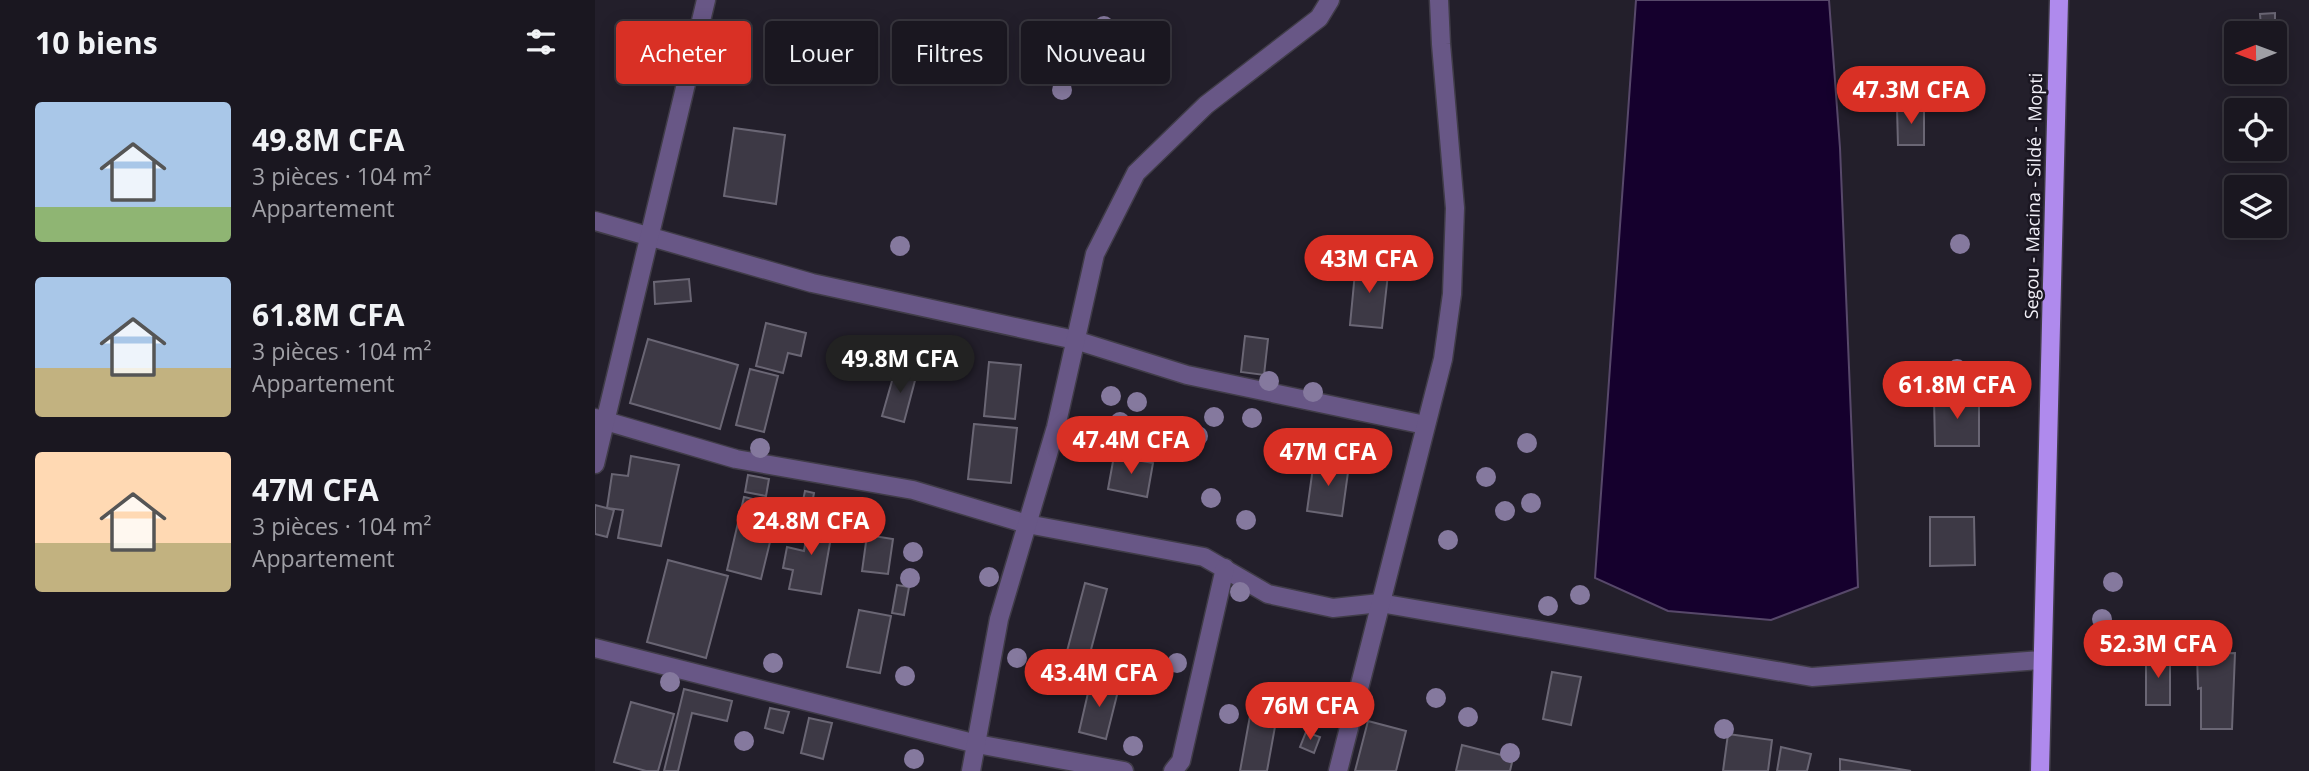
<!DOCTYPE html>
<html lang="fr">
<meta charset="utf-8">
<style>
:root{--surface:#1a1720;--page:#232029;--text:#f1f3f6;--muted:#9f9fa5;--line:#38363e;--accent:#d93025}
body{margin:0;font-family:"Open Sans",sans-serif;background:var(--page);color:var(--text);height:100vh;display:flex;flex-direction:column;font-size:26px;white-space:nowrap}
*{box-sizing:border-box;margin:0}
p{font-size:23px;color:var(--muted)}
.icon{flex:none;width:38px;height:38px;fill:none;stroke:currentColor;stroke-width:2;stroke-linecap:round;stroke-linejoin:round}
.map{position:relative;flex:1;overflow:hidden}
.sheet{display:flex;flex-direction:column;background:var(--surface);width:595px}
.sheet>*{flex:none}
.hud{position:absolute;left:21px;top:21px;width:665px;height:63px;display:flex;gap:14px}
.needle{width:46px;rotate:269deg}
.fabs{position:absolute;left:1629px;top:21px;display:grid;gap:14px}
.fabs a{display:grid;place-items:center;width:63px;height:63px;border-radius:7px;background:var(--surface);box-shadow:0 4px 18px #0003,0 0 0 2px var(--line);font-size:35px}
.price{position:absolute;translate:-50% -60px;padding:0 16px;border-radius:24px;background:var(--accent);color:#fff;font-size:23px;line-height:46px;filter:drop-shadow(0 2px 4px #0008)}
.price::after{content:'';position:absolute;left:50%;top:42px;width:21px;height:16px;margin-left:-10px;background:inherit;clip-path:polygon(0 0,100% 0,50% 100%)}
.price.selected{background:#222;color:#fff}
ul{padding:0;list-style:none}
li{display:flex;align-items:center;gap:21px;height:175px;padding:0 35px}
li span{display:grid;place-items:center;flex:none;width:196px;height:140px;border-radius:7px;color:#555}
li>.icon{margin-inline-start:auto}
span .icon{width:84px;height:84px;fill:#fffc;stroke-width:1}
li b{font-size:30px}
h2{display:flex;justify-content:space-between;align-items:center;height:84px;padding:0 35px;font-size:30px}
.tag{padding:0 24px;border-radius:7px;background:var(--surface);box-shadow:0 4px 18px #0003,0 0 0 2px var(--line);font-size:24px;line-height:63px}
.tag.selected{background:var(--accent);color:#fff}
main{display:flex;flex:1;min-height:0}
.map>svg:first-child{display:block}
</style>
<main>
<section class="sheet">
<h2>10 biens<svg class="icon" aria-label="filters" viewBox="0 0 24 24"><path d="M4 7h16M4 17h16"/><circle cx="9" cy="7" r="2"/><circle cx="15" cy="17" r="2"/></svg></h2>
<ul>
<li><span style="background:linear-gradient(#a9c7e8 75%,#8fb573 0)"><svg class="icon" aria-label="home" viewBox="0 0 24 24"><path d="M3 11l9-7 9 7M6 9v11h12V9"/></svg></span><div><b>49.8M CFA</b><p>3 pièces · 104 m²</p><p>Appartement</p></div></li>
<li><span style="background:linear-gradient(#a9c7e8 65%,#c2b280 0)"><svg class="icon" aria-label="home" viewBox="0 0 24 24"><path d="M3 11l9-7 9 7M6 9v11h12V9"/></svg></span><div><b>61.8M CFA</b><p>3 pièces · 104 m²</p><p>Appartement</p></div></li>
<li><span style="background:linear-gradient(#ffd9b3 65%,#c2b280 0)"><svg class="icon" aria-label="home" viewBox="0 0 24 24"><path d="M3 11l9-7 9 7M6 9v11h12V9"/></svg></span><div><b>47M CFA</b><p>3 pièces · 104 m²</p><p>Appartement</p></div></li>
</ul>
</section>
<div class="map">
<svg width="1714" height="771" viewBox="0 0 1714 771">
<rect width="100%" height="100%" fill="#231f2b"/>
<!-- water -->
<path fill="#15002d" stroke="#57486a" stroke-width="2" d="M1041,0H1234L1245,148L1263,587L1176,620L1073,611L1000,578Z"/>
<!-- building -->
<g fill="#3d3945" stroke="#6a6674" stroke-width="2">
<path d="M1680,13V25L1666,26L1665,14Z"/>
<path d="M1329,107V145H1303L1302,108Z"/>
<path d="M139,128L190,135L181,204L129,196Z"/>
<path d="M761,262L794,265L787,328L755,325Z"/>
<path d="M94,279L96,301L60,304L59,282Z"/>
<path d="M171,323L211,333L206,356L193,353L188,373L161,366Z"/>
<path d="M650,336L673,339L669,375L646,372Z"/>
<path d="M53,339L143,365L125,429L35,403Z"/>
<path d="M394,362L426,365L420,419L389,416Z"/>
<path d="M301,367L322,373L309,422L287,416Z"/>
<path d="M155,369L183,376L169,432L141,425Z"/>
<path d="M1339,397H1384V446H1340Z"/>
<path d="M379,424L422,428L416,483L373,479Z"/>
<path d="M36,456L84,465L66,546L23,538L28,510L12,508L17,474L33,476Z"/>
<path d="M519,456L558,463L552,497L513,489Z"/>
<path d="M719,460L754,465L747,516L712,511Z"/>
<path d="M153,475L174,479L171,496L150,492Z"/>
<path d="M210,491L219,493L215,515L206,510Z"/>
<path d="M149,497L184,505L166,579L132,570Z"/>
<path d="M0,505L19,510L12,537L0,534Z"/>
<path d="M215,515L239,520L226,594L194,589L198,570L188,568L192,547L209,551Z"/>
<path d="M1335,517H1379L1380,565L1335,566Z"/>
<path d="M272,535L298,539L293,574L267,571Z"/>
<path d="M73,560L133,576L111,658L52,642Z"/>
<path d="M490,583L512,589L493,661L471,655Z"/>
<path d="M302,585L314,587L309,615L297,613Z"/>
<path d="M264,610L296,616L285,673L252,667Z"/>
<path d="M1640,653L1637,729H1606V688L1603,689L1602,654Z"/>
<rect x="1551" y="656" width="24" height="49"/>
<path d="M957,672L986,677L976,725L948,719Z"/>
<path d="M496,680L524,687L511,739L484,732Z"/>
<path d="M89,689L137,701L132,721L97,713L83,771H69Z"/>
<path d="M36,702L79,714L63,771H51L19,762Z"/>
<path d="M175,708L194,712L188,733L170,728Z"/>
<path d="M655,716L681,721L672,771H645Z"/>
<path d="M214,718L237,723L228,759L206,753Z"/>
<path d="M773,721L811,731L801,771H760Z"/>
<path d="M711,732L725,737L719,753L705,747Z"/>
<path d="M1133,734L1177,740L1173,771H1128Z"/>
<path d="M867,745L918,758L915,771H861Z"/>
<path d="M1186,747L1216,754L1212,771H1182Z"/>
<path d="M1245,759L1316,771H1245Z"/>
</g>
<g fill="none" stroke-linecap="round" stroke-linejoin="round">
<defs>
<g id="minor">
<path d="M0,221L217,283L480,340L592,375L830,425"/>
<path d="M0,418L141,459L318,490L432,524L609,557L673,594L738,608L785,603L1217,677L1446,660"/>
<path d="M0,464L111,0"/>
<path d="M0,648L382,744L529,771"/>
<path d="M376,771L404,619L461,427L500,254L541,173L611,105L724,18L735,0"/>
<path d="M578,771L586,761L630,568"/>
<path d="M743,771L848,359L857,294L860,208L846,44L844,0"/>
</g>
<path id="primary" d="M1445,771L1464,0"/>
</defs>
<!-- minor casing -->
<use href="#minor" stroke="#403c48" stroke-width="21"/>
<!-- primary casing -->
<use href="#primary" stroke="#403c48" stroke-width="21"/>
<!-- minor -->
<use href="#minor" stroke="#685786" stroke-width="18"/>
<!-- primary -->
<use href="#primary" stroke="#af8aed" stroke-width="18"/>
</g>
<!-- trees -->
<g fill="#85799e">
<circle cx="509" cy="26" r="10"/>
<circle cx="354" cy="64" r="10"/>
<circle cx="467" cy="90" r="10"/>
<circle cx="1365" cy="244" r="10"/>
<circle cx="305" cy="246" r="10"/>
<circle cx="269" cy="351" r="10"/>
<circle cx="1362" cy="369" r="10"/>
<circle cx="1417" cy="374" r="10"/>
<circle cx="674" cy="381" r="10"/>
<circle cx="718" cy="392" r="10"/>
<circle cx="1320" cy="393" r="10"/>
<circle cx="516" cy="396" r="10"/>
<circle cx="542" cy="402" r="10"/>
<circle cx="619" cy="417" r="10"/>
<circle cx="657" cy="418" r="10"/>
<circle cx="525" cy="422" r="10"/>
<circle cx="573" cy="435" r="10"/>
<circle cx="603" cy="436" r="10"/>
<circle cx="932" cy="443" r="10"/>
<circle cx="165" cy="448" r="10"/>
<circle cx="487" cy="452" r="10"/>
<circle cx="891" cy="477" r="10"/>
<circle cx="616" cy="498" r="10"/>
<circle cx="936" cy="503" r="10"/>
<circle cx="910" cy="511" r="10"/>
<circle cx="651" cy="520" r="10"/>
<circle cx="853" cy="540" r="10"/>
<circle cx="318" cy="552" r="10"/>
<circle cx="394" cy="577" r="10"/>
<circle cx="315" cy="578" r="10"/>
<circle cx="1518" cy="582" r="10"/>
<circle cx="645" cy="592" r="10"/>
<circle cx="985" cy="595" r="10"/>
<circle cx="953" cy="606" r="10"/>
<circle cx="1507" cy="619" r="10"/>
<circle cx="422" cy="658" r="10"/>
<circle cx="178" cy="663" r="10"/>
<circle cx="582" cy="663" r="10"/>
<circle cx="310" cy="676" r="10"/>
<circle cx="75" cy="682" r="10"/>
<circle cx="841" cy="698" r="10"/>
<circle cx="634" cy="714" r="10"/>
<circle cx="873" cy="717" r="10"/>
<circle cx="1129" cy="729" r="10"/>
<circle cx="149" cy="741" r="10"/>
<circle cx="538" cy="746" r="10"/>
<circle cx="915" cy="753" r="10"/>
<circle cx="319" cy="759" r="10"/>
</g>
<g text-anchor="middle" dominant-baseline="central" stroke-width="5" stroke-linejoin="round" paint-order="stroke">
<!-- street labels -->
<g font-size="18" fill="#f1eff7" stroke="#1a1621">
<text transform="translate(1438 196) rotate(-89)">Segou - Macina - Sildé - Mopti</text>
</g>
</g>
</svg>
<div class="fabs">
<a><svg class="needle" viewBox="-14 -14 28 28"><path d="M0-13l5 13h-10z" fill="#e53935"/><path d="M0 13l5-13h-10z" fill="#9f9fa5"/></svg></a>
<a><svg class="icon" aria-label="locate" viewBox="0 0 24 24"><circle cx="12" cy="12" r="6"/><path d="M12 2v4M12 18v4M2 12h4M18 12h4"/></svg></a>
<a><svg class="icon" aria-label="layers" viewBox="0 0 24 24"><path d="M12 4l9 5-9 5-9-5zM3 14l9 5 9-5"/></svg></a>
</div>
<b class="price" style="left:1316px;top:126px">47.3M CFA</b>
<b class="price" style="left:774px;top:295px">43M CFA</b>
<b class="price selected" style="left:305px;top:395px">49.8M CFA</b>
<b class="price" style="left:1362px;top:421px">61.8M CFA</b>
<b class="price" style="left:536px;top:476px">47.4M CFA</b>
<b class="price" style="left:733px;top:488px">47M CFA</b>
<b class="price" style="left:216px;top:557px">24.8M CFA</b>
<b class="price" style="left:1563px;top:680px">52.3M CFA</b>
<b class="price" style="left:504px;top:709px">43.4M CFA</b>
<b class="price" style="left:715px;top:742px">76M CFA</b>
<div class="hud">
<a class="tag selected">Acheter</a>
<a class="tag">Louer</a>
<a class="tag">Filtres</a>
<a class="tag">Nouveau</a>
</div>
</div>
</main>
